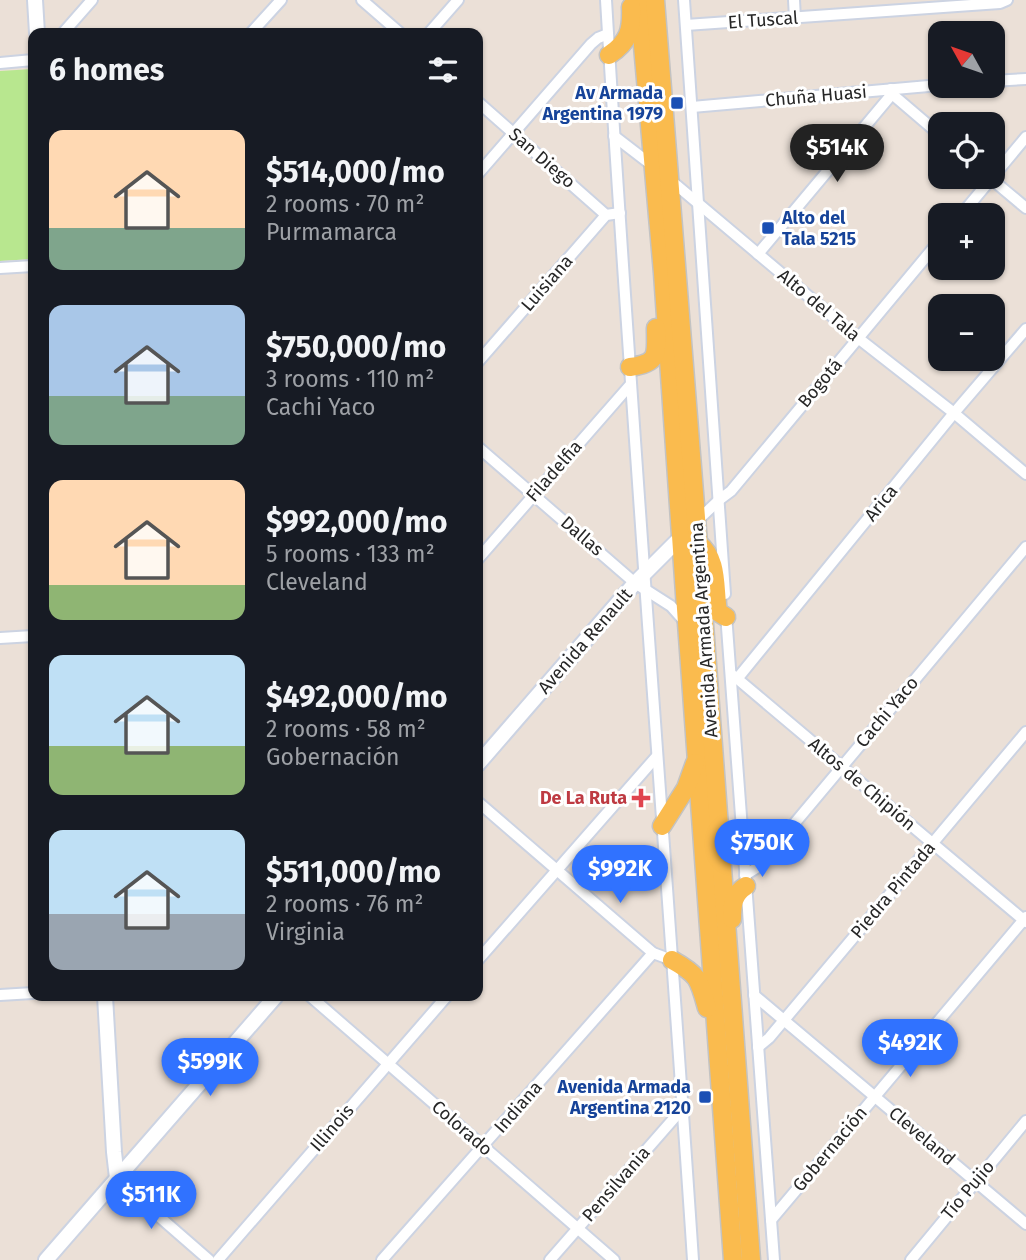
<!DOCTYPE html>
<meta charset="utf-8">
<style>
:root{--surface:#171b24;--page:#242831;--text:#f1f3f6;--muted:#9ea1a6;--accent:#3072ff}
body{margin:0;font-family:"Fira Sans",sans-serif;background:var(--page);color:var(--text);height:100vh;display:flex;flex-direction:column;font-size:26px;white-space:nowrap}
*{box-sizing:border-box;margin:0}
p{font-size:23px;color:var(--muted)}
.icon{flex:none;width:38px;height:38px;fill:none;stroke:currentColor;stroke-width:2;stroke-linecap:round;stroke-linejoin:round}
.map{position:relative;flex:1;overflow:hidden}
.sheet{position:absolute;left:28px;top:28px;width:455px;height:973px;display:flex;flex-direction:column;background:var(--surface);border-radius:14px;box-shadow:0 2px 5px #0004}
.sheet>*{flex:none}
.needle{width:46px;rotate:310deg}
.fabs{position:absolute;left:928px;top:21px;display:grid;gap:14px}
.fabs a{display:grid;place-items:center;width:77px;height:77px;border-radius:14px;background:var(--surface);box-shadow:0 2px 5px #0004;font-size:35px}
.price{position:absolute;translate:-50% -60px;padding:0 16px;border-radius:24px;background:var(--accent);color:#fff;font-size:23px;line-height:46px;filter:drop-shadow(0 2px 4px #0008)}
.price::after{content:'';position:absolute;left:50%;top:42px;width:21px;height:16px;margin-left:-10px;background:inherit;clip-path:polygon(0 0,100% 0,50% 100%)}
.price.on{background:#222;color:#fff}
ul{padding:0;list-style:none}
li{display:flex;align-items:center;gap:21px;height:175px;padding:0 21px}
li span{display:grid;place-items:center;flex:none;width:196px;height:140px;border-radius:14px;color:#555}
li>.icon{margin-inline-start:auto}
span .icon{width:84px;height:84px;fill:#fffc;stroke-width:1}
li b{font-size:30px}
h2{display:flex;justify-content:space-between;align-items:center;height:84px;padding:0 21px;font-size:30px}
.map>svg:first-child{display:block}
</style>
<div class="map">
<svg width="1026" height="1260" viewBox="0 0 1026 1260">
<rect width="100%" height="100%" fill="#ebe0d7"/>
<!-- green -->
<path fill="#b8e78f" d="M33,69V259L0,261V71Z"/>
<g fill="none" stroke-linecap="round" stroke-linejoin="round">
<defs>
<g id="minor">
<path d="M362,0L400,33"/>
<path d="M606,0C631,420 665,840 693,1260"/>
<path d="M684,0L725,594"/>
<path d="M794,0L795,18"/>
<path d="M686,25L1000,3L1007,0"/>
<path d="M63,33L92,0"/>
<path d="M251,33L281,0"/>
<path d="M429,33L458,0"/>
<path d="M0,63L33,60"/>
<path d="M992,81L1026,79"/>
<path d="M891,89L892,94L940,135"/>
<path d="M478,102L606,215"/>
<path d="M692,107L940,85"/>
<path d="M614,136L653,166"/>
<path d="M478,174L591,44L598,38L608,34"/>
<path d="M989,177L1026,208"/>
<path d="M668,178L858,338L954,413L1026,474"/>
<path d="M961,215L1026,137"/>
<path d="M758,254L892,94"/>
<path d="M0,268L33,266"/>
<path d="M478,362L606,215L620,213"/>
<path d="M478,447L635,583L671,606L686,623"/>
<path d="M696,522L719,500L731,491L940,240"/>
<path d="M478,559L631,384"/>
<path d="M726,614L774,1260"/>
<path d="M0,638L33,636"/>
<path d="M734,676L1026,922"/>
<path d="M737,679L954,413L1026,329"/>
<path d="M478,802L653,953L672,960"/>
<path d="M745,875L758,867L1026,547"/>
<path d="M478,960L657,756"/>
<path d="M0,995L33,993"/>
<path d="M754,995L1026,1224"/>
<path d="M310,996L614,1260"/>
<path d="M758,1047L769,1038L1026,732"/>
<path d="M117,1178L124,1186L209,1260"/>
<path d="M771,1220L1026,917"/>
<path d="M218,1260L447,996"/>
<path d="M382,1260L653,953"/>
<path d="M550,1260L683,1108"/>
<path d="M911,1260L1026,1121"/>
</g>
<g id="tertiary">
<path d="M35,0L37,33"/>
<path d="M478,764L635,583L685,533"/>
<path d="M105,996L114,1152L117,1178"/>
<path d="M46,1260L276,996"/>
</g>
<g id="primary">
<path d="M639,0L663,273L687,623L733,1260"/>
<path d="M655,0L698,543L751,1260"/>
<path d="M609,55C629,42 632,30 631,7"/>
<path d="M630,367C660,363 656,354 656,328"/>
<path d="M698,543C719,560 714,587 718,612L726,617"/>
<path d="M662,826L686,788L695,763"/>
<path d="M732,919C732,905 733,894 746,886"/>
<path d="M672,960C699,975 699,979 707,1008"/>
</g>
</defs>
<!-- minor casing -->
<use href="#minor" stroke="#ccd3e2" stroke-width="14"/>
<!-- tertiary casing -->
<use href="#tertiary" stroke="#ccd3e2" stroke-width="18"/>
<!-- primary casing -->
<use href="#primary" stroke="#c3c3c3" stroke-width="21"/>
<!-- minor -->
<use href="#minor" stroke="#fff" stroke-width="10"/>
<!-- tertiary -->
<use href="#tertiary" stroke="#fff" stroke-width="14"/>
<!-- primary -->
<use href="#primary" stroke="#fabb4e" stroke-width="18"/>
</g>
<!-- markers -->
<g fill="#1a4fb4" stroke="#fff" stroke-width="2.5">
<rect x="670" y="96" width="14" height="14" rx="3.5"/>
<rect x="761" y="221" width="14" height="14" rx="3.5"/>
<rect x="698" y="1090" width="14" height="14" rx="3.5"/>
</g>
<path fill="#e0444e" stroke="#fff" stroke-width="2.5" d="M637.5 787.5h7v7h7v7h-7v7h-7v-7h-7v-7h7z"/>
<g text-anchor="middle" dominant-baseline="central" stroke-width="6" stroke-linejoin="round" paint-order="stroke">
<!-- street labels -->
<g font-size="18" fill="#272727" stroke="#fff">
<text transform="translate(763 20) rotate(-4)">El Tuscal</text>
<text transform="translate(816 96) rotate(-5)">Chuña Huasi</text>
<text transform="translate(542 158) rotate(41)">San Diego</text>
<text transform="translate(547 283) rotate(-49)">Luisiana</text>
<text transform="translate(819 305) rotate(40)">Alto del Tala</text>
<text transform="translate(820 383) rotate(-50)">Bogotá</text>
<text transform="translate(554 471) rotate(-49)">Filadelfia</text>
<text transform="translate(881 503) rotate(-51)">Arica</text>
<text transform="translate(582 536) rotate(41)">Dallas</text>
<text transform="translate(704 630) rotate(-94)">Avenida Armada Argentina</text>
<text transform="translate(585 641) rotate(-49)">Avenida Renault</text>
<text transform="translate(887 712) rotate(-50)">Cachi Yaco</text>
<text transform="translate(862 784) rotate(40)">Altos de Chipión</text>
<text transform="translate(893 890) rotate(-50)">Piedra Pintada</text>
<text transform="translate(518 1107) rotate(-49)">Indiana</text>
<text transform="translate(332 1128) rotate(-49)">Illinois</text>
<text transform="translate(462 1128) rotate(41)">Colorado</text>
<text transform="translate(922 1136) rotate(40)">Cleveland</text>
<text transform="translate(830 1149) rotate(-50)">Gobernación</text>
<text transform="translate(616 1184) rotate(-49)">Pensilvania</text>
<text transform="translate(968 1190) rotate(-50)">Tío Pujio</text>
</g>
<!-- transit labels -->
<g font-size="18" font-weight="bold" fill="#164399" stroke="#fff" text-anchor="end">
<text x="663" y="93">Av Armada<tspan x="663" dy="21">Argentina 1979</tspan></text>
<text x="782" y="218" text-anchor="start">Alto del<tspan x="782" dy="21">Tala 5215</tspan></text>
<text x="691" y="1087">Avenida Armada<tspan x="691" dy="21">Argentina 2120</tspan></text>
</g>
<!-- health labels -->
<g font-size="18" font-weight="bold" fill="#be3a42" stroke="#fff" text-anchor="end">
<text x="627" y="798">De La Ruta</text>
</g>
</g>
</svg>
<div class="fabs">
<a><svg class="needle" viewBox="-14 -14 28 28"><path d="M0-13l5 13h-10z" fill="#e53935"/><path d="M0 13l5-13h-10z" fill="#9ea1a6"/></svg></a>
<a><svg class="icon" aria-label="locate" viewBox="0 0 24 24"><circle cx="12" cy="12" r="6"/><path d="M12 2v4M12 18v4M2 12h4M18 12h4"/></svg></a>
<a>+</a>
<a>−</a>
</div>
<b class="price on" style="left:837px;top:184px">$514K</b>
<b class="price" style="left:762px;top:879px">$750K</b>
<b class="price" style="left:620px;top:905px">$992K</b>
<b class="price" style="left:910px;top:1079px">$492K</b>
<b class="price" style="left:210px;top:1098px">$599K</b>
<b class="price" style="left:151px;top:1231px">$511K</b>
<section class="sheet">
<h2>6 homes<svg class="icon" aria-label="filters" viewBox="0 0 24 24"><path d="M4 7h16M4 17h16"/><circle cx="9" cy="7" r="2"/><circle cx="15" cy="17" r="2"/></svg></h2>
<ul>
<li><span style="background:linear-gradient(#ffd9b3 70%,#7fa58c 0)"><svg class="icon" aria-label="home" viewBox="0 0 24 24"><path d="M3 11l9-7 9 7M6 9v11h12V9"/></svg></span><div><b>$514,000/mo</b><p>2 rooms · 70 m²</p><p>Purmamarca</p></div></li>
<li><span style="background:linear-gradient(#a9c7e8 65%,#7fa58c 0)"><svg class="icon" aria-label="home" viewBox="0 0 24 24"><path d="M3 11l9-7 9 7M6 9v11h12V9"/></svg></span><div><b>$750,000/mo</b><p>3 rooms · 110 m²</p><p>Cachi Yaco</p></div></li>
<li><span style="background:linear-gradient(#ffd9b3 75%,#8fb573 0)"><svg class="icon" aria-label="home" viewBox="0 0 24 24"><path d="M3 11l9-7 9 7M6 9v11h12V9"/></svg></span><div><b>$992,000/mo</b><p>5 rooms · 133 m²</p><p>Cleveland</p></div></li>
<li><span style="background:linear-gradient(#bfe0f5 65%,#8fb573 0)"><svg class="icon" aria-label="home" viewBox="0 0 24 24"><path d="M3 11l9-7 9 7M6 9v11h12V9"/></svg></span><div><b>$492,000/mo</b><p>2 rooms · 58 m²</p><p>Gobernación</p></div></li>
<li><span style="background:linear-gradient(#bfe0f5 60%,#9aa5b1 0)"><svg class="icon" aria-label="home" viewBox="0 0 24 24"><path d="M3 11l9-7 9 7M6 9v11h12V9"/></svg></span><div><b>$511,000/mo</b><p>2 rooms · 76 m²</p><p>Virginia</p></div></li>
</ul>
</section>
</div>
